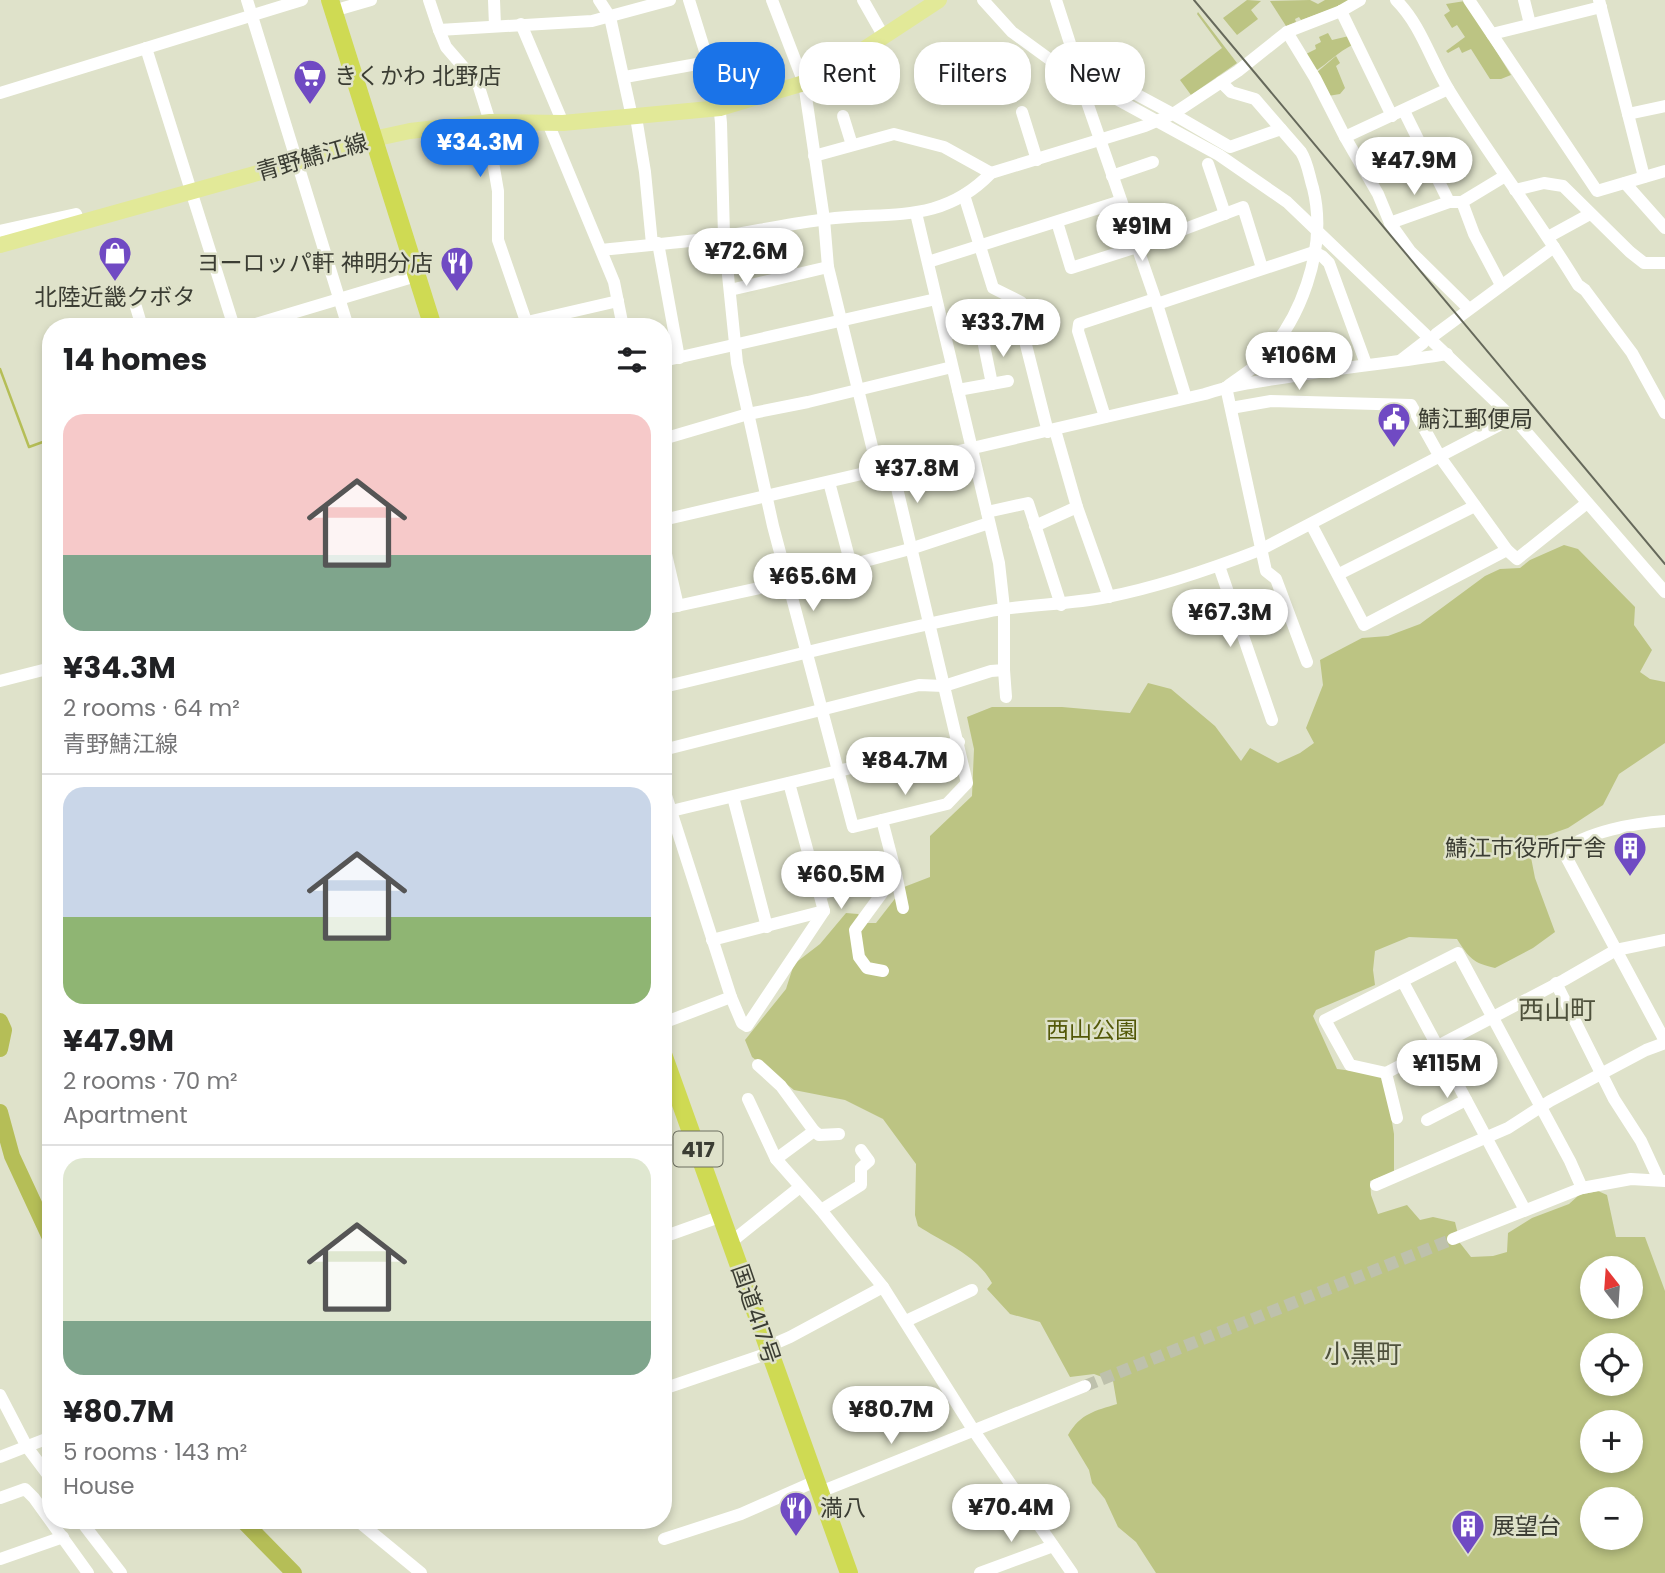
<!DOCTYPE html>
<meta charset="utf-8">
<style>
:root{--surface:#fff;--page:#f2f2f2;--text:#202124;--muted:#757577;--line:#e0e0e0;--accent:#1a73e8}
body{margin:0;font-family:Poppins,"Noto Sans JP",sans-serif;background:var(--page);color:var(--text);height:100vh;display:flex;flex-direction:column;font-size:26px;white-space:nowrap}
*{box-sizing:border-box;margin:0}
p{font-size:23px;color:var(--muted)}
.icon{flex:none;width:38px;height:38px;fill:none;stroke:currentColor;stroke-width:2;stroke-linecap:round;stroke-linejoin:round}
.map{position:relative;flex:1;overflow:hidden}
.panel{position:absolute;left:42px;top:318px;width:630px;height:1211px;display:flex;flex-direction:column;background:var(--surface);border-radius:28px;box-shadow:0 4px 10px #0003}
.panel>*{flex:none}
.banner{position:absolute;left:693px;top:42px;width:665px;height:63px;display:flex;gap:14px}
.needle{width:46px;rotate:343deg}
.buttons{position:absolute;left:1580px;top:1256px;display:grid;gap:14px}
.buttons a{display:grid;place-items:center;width:63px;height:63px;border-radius:50%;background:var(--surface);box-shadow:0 4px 10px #0003;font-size:35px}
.price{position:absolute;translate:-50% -60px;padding:0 16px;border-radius:24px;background:#fff;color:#222;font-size:23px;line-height:46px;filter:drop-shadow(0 2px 4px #0008)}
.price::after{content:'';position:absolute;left:50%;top:42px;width:21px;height:16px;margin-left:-10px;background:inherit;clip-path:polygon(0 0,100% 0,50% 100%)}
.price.active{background:var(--accent);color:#fff}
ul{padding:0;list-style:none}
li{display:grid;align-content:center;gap:14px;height:371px;padding:0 21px}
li+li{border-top:2px solid var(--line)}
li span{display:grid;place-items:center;height:217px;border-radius:21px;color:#555}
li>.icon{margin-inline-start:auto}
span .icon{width:126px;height:126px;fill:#fffc;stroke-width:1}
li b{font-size:30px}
h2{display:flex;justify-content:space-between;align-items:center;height:84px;padding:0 21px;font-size:30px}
.pill{padding:0 24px;border-radius:28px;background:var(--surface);box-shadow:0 4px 10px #0003;font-size:24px;line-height:63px}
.pill.active{background:var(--accent);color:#fff}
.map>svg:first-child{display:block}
</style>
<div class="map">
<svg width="1665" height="1573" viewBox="0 0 1665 1573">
<rect width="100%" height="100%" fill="#dfe2ca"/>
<!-- green -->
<g fill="#bcc483" fill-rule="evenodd">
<path d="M1247,0L1261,1L1251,10L1258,19L1237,35L1223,18Z"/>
<path d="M1310,0L1318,4L1325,0H1349L1340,6L1301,20L1299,17L1295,19L1296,22L1286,26L1270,1Z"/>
<path d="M1465,1L1511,75L1501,79H1490L1471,49L1462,53L1459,47L1448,53L1446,51L1465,37L1457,25L1452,28L1444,15L1450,11L1446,4Z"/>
<path d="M1198,12L1237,63L1191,95L1180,80L1222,48L1197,14Z"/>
<path d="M1328,33L1332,40L1349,36L1354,44C1336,53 1330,62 1314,72L1304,55L1316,49L1315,45L1321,42L1319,37Z"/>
<path d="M1336,56L1340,63L1336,66L1345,88L1340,94L1328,96L1316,73Z"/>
<path d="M1564,545L1578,549L1635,607L1634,625L1652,650L1640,672L1650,679L1665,682V743L1619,774L1603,805L1568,828L1528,842L1535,878L1555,932L1533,948L1495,968C1473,963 1469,958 1457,939L1409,937L1375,951L1373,970L1375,985L1316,1010L1313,1016L1337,1069L1384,1075L1394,1134V1172L1370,1181L1371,1195L1378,1214L1407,1205L1420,1220L1433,1217L1455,1222L1460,1243L1471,1257L1493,1256L1507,1252L1508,1233L1532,1218L1569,1204L1579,1195L1598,1191L1607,1195L1616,1237H1645L1665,1291V1573H1156L1136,1542L1118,1527L1105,1499L1092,1483L1089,1470L1068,1435C1081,1413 1095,1411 1117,1404L1113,1381L1094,1374L1070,1377L1040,1322L1010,1314L987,1289L992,1283C976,1254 944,1243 918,1226L915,1215L916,1164L883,1119L845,1100L794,1090L752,1057L745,1040L786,989L794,964L820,944L846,913L858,914L867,923H876L904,887L930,877V836L972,796L974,749L967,717L992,707H1062L1130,713L1148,683L1171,689L1215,726L1241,761L1250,748L1278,763L1300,753L1314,743L1306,728L1323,685L1320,660L1362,638L1388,636L1420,624L1485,576L1500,569L1520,568L1530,560ZM1592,1269H1631V1307H1592ZM1592,1346H1631V1384H1592ZM1592,1423H1631V1461H1592ZM1592,1500H1631V1538H1592Z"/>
</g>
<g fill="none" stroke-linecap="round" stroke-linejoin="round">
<!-- stream -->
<path stroke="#b5be57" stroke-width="2.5" d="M0,369L29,447L51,439"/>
<!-- river -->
<g stroke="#b5be57" stroke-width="16">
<path d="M0,1021L4,1030L0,1049"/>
<path d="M0,1112L12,1156L51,1240"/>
<path d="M243,1521L294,1573"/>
</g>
<!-- minor-tunnel -->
<path stroke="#bec1ac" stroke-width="12" stroke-dasharray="12 6" stroke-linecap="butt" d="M1085,1386L1453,1239"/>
<!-- minor -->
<g stroke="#fff" stroke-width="12">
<path d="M247,0L348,327"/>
<path d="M429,0L439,30L592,21L670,0"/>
<path d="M494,0L495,26"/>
<path d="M599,0L610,17L632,117"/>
<path d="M689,0L718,93L721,123L724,236L737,363L773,526L853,827L947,804L967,783L892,467"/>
<path d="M772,0L804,83L824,219L828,267L878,471"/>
<path d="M863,0L884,37"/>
<path d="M983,0L1012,32L1067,72L1219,155L1287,202L1521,426L1665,592"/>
<path d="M1056,0L1076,62L1173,114L1238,71L1287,32L1341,11L1360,0"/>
<path d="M1396,0C1422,26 1431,62 1450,92C1491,158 1538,219 1578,285L1585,290L1632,353L1665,413"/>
<path d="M1469,0L1597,191L1665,171"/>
<path d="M1524,0L1530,24"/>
<path d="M1599,0L1644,177"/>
<path d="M333,11L371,0"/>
<path d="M1341,11L1392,116"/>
<path d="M521,24L563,123"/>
<path d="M439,30L446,47L478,84L490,122L489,139L498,191V240L528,327"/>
<path d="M1287,32L1315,78L1345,137L1378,194L1390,223L1410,251L1468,308"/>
<path d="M1492,34L1601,7"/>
<path d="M146,48L234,327"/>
<path d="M1072,67L1067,72L1065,82L1087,102L1157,304L1186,398"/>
<path d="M625,77L708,62"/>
<path d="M1221,82L1231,92L1255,99L1301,152C1308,163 1309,176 1313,188C1328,248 1301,325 1255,366C1247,373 1237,379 1229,385"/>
<path d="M0,93L302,0"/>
<path d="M1404,111L1449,202H1462L1474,234L1501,285"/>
<path d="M1022,112L1037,160"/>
<path d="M1628,114L1665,106"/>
<path d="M843,116L852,145"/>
<path d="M636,117L645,172L652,244"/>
<path d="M548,123L614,282L623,327"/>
<path d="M1345,137L1448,89"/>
<path d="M814,156L894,134L944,147L991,173"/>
<path d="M1208,164L1225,214"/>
<path d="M1112,176L1153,162"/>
<path d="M1625,183L1665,228"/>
<path d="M1515,190L1544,183L1563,186L1630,252L1644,263H1665"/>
<path d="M964,195L993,288L1021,302L1022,329L1048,432"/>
<path d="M1462,202L1505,176"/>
<path d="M1057,222L1071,268L1137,247L1243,207L1262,268"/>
<path d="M1390,223L1449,202"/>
<path d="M0,231L76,214L79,223"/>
<path d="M1548,237L1590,214"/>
<path d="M658,243L679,358"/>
<path d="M602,250C643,245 684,243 725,236C756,231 788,224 820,220C884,210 939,227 991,173L1145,126L1173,114L1230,147L1281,129"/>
<path d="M928,262L1121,201"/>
<path d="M730,290L828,267"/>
<path d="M1157,304L1314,252L1322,256L1329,263L1366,364"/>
<path d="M136,307L142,327"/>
<path d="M527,322L618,301"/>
<path d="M246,327L416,276"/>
<path d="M1436,334L1554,247"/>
<path d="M983,340L992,384"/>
<path d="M1401,360L1423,343"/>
<path d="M663,361L936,299"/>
<path d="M1226,387L1266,571L1276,579L1307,662"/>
<path d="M958,390L1008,381"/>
<path d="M1231,408L1271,401L1411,405L1440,457L1507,550L1517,559L1587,503"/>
<path d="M1105,417L1078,331L1079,324L1155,299"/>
<path d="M1055,430L1077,507L1109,597"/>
<path d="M663,439L748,414L808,402L952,367"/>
<path d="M829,482L851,565"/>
<path d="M987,512L1028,503L1061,605"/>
<path d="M663,520L1205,394C1232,385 1260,381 1288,377C1341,367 1394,363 1447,354"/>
<path d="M1311,524L1364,625L1507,550"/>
<path d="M1035,526L1077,507"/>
<path d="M663,541L678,606"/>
<path d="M1219,566L1272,720"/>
<path d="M1339,574L1475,506"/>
<path d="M663,609L787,582L910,549L989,523"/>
<path d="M1004,670L1006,697"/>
<path d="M0,681L51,668"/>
<path d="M663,687C771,662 878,633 986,612C1026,604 1067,605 1107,597C1159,587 1211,569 1260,550L1513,418"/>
<path d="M663,750L919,685L944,686L991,671L1004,670V608L999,563L916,213"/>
<path d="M663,786L731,997L663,1023"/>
<path d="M733,797L767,927"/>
<path d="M663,813L959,742"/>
<path d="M1665,821C1635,823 1586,832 1563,851L1665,1041"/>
<path d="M820,894L896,874L882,820"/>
<path d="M712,940L824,911L789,783"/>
<path d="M883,971L867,968L859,957L855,930L896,874L903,908"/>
<path d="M1403,982L1525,1210"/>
<path d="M1556,983L1614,1099L1641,1141L1659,1180"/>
<path d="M731,997L742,1023L747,1026L824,911"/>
<path d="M758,1065L781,1086L814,1131L776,1159"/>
<path d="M1386,1073L1564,980L1616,950L1665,940"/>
<path d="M748,1099L776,1159L821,1210L883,1287L974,1431L1072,1573"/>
<path d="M1397,1118L1386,1073L1350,1065L1325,1020L1458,953L1570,1161L1582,1188"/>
<path d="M1427,1120L1466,1100"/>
<path d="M814,1131L819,1135L839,1134"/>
<path d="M1376,1185L1508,1128L1550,1101L1646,1050L1665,1043"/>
<path d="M821,1210L861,1185V1168L869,1161L861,1150"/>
<path d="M663,1237L722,1216"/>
<path d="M1453,1239L1582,1188L1631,1179L1665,1181"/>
<path d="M731,1242L800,1187"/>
<path d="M906,1321L972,1290"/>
<path d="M767,1347L790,1337L883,1287"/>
<path d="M663,1389L769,1353"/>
<path d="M0,1395L27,1447L51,1479"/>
<path d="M0,1457L51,1437"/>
<path d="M820,1492L1085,1386"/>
<path d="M0,1498L25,1489L34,1498L88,1573"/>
<path d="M81,1521L121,1573"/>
<path d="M358,1521L421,1573"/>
<path d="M664,1539L741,1514L816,1481"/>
<path d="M0,1559L63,1537"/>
<path d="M980,1573L1053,1546"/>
</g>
<!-- major -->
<path stroke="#e2e998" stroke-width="16" d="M0,245L297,162L373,139L410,131L490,122L563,123L720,108L804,83L834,69L939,0"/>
<!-- highway -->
<g stroke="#cfda53" stroke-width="18">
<path d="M330,0L433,327"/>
<path d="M663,1054L849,1573"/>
</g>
<!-- tram -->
<path stroke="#66695b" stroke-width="2" d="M1194,0L1665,564"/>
</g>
<!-- icons -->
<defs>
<symbol id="supermarket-pin" viewBox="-11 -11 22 30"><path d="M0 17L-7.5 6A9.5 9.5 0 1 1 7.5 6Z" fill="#704ac3" stroke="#dfe2ca"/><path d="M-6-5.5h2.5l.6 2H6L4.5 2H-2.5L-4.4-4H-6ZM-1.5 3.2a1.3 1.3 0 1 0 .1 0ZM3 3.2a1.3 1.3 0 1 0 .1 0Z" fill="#fff"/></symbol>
<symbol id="shop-pin" viewBox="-11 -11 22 30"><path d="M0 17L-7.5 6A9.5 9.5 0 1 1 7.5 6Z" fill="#704ac3" stroke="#dfe2ca"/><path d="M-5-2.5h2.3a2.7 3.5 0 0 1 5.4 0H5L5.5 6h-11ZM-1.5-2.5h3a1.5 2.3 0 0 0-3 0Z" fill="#fff"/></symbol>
<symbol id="restaurant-pin" viewBox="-11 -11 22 30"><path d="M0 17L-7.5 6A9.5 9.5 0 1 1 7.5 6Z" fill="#704ac3" stroke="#dfe2ca"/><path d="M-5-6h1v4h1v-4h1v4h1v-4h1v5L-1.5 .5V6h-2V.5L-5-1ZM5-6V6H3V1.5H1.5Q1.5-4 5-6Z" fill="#fff"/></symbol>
<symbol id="civic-pin" viewBox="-11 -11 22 30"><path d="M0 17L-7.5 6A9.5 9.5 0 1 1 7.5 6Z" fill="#704ac3" stroke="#dfe2ca"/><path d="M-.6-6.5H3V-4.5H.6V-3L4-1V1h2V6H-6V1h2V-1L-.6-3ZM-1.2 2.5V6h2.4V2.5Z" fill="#fff"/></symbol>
<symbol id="building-pin" viewBox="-11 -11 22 30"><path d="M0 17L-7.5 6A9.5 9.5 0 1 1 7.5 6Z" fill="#704ac3" stroke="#dfe2ca"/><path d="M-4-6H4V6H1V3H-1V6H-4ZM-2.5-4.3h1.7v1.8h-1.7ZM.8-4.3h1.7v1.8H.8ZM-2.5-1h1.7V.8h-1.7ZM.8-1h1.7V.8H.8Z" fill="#fff"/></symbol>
</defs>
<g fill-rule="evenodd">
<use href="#supermarket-pin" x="291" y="57" width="38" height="52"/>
<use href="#shop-pin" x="96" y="234" width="38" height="52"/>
<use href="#restaurant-pin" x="438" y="244" width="38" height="52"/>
<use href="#civic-pin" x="1375" y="400" width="38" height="52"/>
<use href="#building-pin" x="1611" y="829" width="38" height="52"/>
<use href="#restaurant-pin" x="777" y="1489" width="38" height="52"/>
<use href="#building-pin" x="1449" y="1507" width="38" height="52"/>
</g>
<g text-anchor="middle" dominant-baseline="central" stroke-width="5" stroke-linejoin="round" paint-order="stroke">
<!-- shield labels -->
<rect fill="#dfe2ca" stroke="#6c6e60" stroke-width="2" x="673.5" y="1131.5" width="49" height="35" rx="5"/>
<g font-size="21" font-weight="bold" fill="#3b3d33">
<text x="698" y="1149">417</text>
</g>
<!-- poi labels -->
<g font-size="23" fill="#3b3d33" stroke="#dfe2ca" text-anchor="start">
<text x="334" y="76">きくかわ 北野店</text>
<text x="433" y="263" text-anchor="end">ヨーロッパ軒 神明分店</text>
<text x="115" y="297" text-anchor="middle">北陸近畿クボタ</text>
<text x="1418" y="419">鯖江郵便局</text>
<text x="1606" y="848" text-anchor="end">鯖江市役所庁舎</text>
<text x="820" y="1508">満八</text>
<text x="1492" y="1526">展望台</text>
</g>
<!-- street labels -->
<g font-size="23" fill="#3b3d33" stroke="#dfe2ca">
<text transform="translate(312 157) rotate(-16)">青野鯖江線</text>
<text transform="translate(756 1314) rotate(71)">国道417号</text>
</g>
<!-- park labels -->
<g font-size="23" fill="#535808" stroke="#dfe2ca">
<text x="1092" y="1030">西山公園</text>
</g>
<!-- quarter labels -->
<g font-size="26" fill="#4e513c" stroke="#dfe2ca">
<text x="1557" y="1010">西山町</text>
<text x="1363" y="1354">小黒町</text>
</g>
</g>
</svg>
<div class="buttons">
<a><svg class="needle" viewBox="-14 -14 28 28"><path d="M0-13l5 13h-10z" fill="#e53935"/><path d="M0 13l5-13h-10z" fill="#757577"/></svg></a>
<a><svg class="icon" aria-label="locate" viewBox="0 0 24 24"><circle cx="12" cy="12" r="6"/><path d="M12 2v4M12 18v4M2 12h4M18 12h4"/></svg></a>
<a>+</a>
<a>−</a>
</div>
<b class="price active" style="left:480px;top:179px">¥34.3M</b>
<b class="price" style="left:1414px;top:197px">¥47.9M</b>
<b class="price" style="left:1142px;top:263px">¥91M</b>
<b class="price" style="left:746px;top:288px">¥72.6M</b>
<b class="price" style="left:1003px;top:359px">¥33.7M</b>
<b class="price" style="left:1299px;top:392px">¥106M</b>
<b class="price" style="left:917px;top:505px">¥37.8M</b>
<b class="price" style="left:813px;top:613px">¥65.6M</b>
<b class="price" style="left:1230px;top:649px">¥67.3M</b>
<b class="price" style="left:905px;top:797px">¥84.7M</b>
<b class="price" style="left:841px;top:911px">¥60.5M</b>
<b class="price" style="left:1447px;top:1100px">¥115M</b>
<b class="price" style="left:891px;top:1446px">¥80.7M</b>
<b class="price" style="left:1011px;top:1544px">¥70.4M</b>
<div class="banner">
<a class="pill active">Buy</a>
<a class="pill">Rent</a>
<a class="pill">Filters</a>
<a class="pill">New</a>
</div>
<section class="panel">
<h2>14 homes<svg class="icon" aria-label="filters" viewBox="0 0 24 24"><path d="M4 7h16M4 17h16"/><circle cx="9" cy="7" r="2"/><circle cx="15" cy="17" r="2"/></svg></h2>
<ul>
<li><span style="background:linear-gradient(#f6c9c9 65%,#7fa58c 0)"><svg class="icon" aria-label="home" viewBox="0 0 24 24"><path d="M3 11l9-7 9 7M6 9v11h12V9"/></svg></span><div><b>¥34.3M</b><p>2 rooms · 64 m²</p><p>青野鯖江線</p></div></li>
<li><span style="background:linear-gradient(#c9d6e8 60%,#8fb573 0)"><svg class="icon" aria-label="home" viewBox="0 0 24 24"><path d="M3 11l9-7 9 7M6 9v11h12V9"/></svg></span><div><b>¥47.9M</b><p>2 rooms · 70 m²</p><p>Apartment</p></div></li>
<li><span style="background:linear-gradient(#dfe7d0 75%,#7fa58c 0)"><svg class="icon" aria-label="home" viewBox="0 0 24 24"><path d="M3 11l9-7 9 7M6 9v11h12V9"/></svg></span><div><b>¥80.7M</b><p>5 rooms · 143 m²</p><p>House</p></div></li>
</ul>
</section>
</div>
